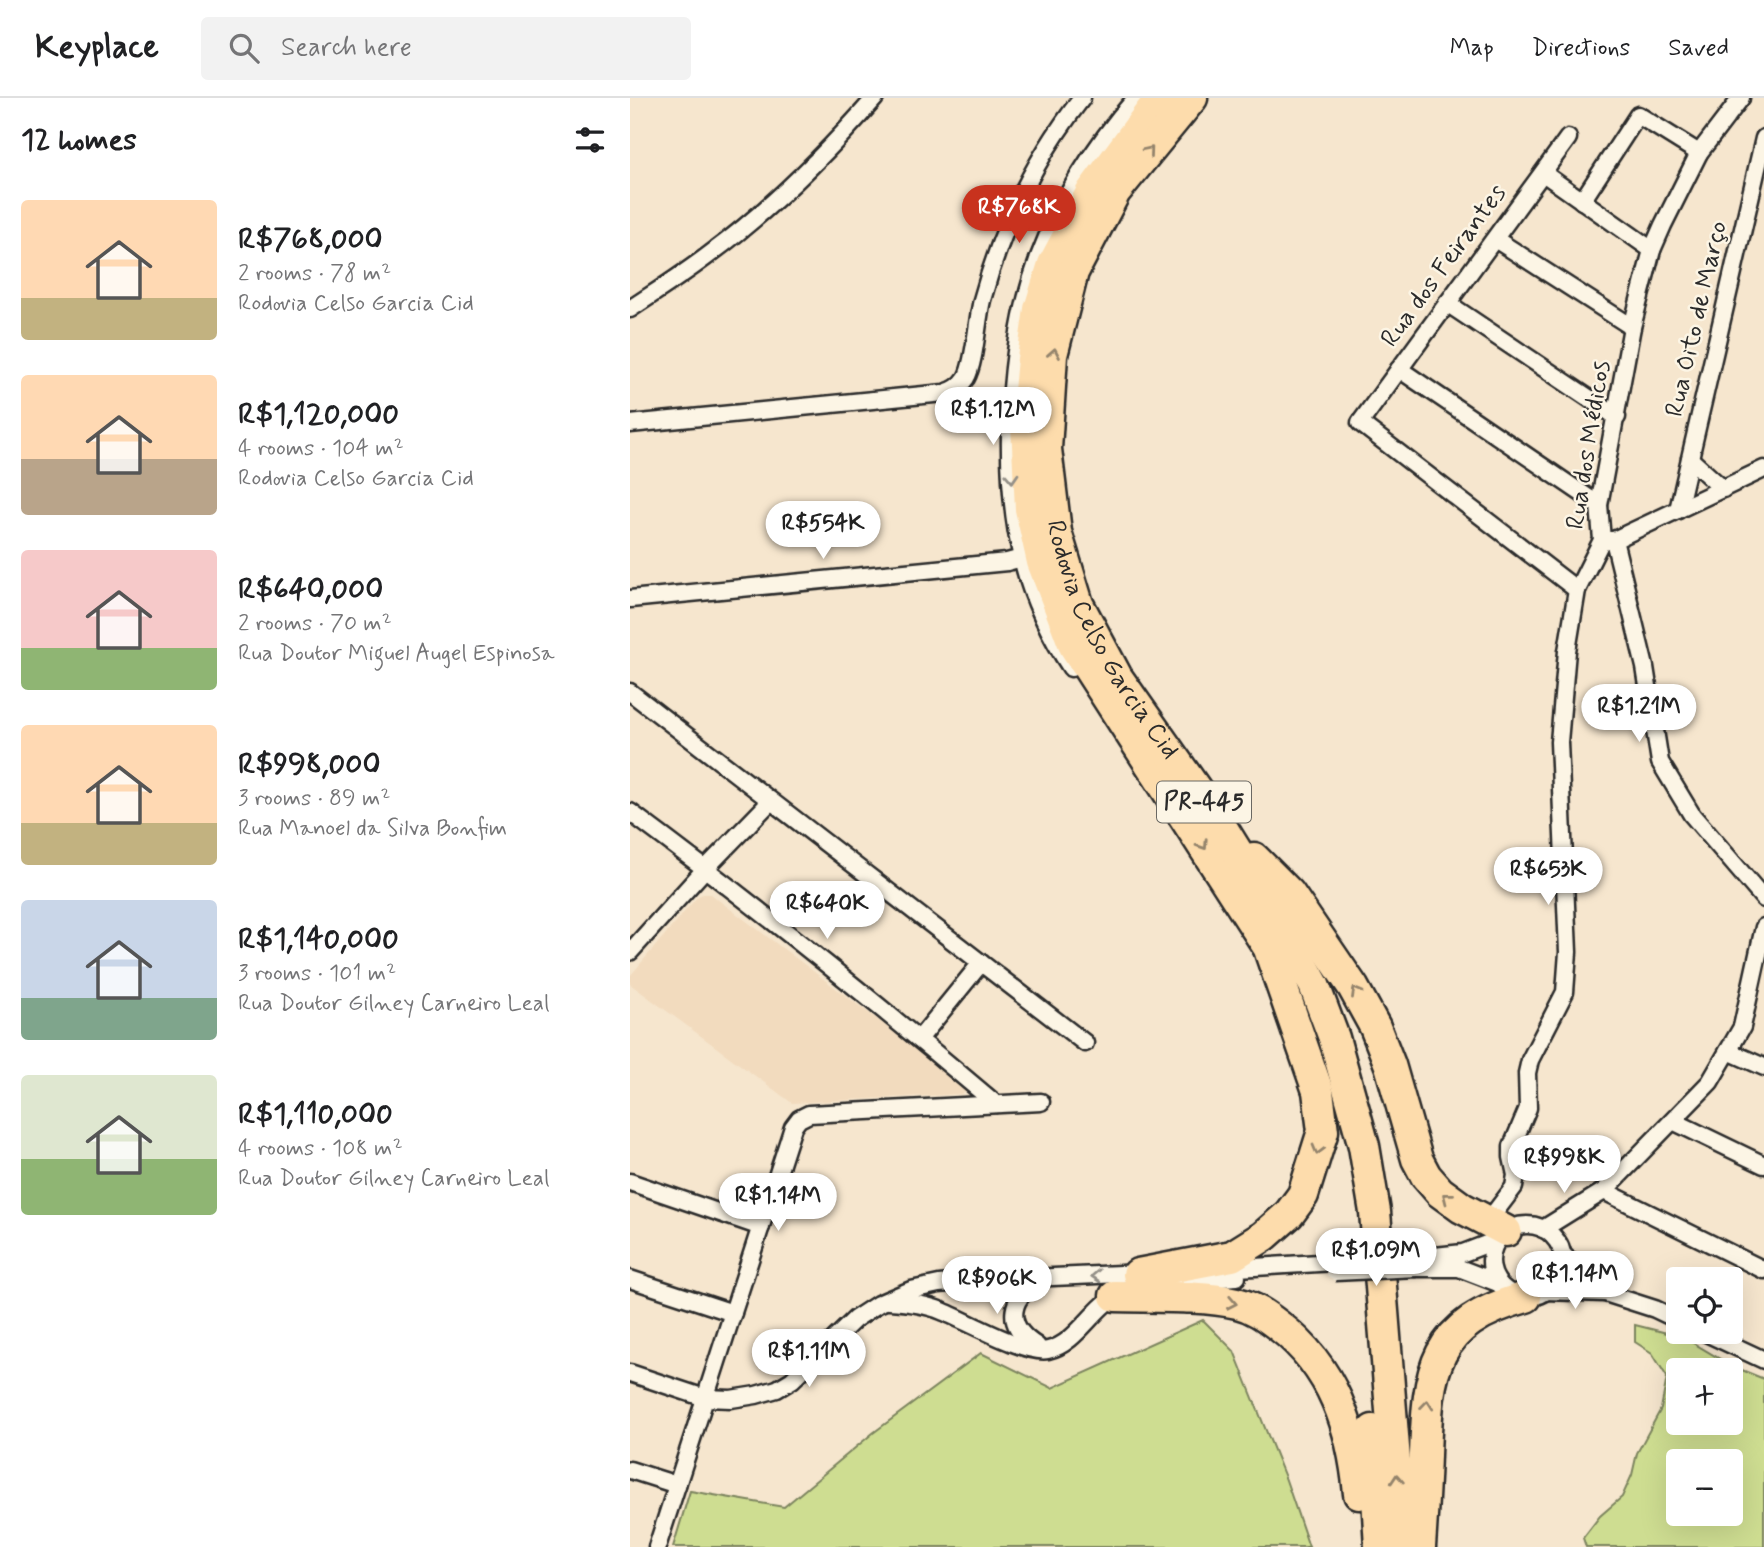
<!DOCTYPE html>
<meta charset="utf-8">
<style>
:root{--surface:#fff;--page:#f2f2f2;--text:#202124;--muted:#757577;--line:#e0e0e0;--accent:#c8321e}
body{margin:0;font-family:Mynerve,sans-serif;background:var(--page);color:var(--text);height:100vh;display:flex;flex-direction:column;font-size:26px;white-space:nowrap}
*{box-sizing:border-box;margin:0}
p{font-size:23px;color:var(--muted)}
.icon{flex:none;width:38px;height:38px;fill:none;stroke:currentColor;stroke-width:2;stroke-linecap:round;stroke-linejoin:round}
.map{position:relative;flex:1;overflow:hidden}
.side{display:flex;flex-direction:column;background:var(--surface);width:630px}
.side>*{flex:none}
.fabs{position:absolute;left:1036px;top:1169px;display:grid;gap:14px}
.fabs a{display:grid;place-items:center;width:77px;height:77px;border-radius:7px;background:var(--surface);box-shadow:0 7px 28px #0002;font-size:35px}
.price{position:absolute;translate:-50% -60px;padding:0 16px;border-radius:24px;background:#fff;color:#222;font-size:23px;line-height:46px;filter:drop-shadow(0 2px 4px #0008)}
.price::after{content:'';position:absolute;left:50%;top:42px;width:21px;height:16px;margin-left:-10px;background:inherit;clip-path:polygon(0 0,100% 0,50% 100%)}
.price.current{background:var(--accent);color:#fff}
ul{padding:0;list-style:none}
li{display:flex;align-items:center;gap:21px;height:175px;padding:0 21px}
li span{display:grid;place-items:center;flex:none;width:196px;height:140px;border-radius:7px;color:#555}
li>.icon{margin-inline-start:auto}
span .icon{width:84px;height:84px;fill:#fffc;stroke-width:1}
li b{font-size:30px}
h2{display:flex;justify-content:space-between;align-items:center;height:84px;padding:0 21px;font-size:30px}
header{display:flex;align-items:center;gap:42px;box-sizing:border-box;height:98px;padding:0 35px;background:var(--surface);border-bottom:2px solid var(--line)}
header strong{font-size:33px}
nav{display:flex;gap:38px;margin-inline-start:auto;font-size:24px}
.search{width:490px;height:63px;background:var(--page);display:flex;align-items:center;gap:18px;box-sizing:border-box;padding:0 24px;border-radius:7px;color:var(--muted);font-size:26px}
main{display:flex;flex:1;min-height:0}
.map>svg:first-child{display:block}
</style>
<header>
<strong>Keyplace</strong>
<div class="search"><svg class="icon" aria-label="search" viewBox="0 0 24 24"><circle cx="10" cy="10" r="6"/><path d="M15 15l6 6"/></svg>Search here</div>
<nav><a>Map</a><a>Directions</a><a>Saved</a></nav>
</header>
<main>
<section class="side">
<h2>12 homes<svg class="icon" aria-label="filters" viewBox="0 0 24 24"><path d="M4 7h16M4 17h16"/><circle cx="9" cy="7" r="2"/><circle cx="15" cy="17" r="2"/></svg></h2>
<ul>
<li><span style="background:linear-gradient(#ffd9b3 70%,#c2b280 0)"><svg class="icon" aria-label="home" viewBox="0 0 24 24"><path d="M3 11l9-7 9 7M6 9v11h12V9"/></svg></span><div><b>R$768,000</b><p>2 rooms · 78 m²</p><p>Rodovia Celso Garcia Cid</p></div></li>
<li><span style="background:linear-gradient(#ffd9b3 60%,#b9a48a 0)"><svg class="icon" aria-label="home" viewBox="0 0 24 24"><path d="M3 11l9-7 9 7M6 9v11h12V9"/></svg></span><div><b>R$1,120,000</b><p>4 rooms · 104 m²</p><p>Rodovia Celso Garcia Cid</p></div></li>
<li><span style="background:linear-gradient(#f6c9c9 70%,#8fb573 0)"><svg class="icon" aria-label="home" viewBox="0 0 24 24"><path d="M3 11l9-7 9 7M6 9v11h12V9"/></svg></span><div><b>R$640,000</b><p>2 rooms · 70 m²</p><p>Rua Doutor Miguel Augel Espinosa</p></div></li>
<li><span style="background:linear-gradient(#ffd9b3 70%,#c2b280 0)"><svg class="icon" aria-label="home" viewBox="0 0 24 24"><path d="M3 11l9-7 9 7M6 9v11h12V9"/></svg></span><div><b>R$998,000</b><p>3 rooms · 89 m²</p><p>Rua Manoel da Silva Bonfim</p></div></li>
<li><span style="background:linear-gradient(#c9d6e8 70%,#7fa58c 0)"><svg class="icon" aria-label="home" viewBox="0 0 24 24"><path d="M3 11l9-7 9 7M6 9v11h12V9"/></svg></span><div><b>R$1,140,000</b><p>3 rooms · 101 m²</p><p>Rua Doutor Gilney Carneiro Leal</p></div></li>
<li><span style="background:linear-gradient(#dfe7d0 60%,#8fb573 0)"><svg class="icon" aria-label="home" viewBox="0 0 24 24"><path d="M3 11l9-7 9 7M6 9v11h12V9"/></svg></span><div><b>R$1,110,000</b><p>4 rooms · 108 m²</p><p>Rua Doutor Gilney Carneiro Leal</p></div></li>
</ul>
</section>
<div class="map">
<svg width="1134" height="1449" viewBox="0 0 1134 1449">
<rect width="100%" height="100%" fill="#f6e6ce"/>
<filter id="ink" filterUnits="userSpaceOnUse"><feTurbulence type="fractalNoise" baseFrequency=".0143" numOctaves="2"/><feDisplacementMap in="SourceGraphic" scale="14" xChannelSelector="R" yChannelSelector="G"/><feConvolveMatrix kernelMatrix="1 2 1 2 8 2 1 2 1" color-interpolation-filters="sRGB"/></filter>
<g filter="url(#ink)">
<!-- built -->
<path fill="#f2dbbe" d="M73,796H81L91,804L332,985L336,994L332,996L162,1005L0,886V878L68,798Z"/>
<!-- green -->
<g fill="#cedd91" stroke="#7c845e" stroke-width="2" fill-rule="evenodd">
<path d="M573,1222L604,1253L656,1382L679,1449H43L60,1393L154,1409L243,1335L351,1255L422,1290Z"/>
<path d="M1005,1227L1053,1239L1102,1268L1134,1281V1449H956L953,1440L970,1418L992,1399L1002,1377L1007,1355L1031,1311L1037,1279L1022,1255L1005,1244ZM1048,1272H1101V1325H1048ZM1048,1363H1101V1416H1048Z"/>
</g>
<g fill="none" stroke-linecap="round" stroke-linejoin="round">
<defs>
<g id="minor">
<path d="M938,40L730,325L947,492"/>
<path d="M913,75L1022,152"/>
<path d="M952,103L1008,17L1069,55"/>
<path d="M865,141L1002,229"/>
<path d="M817,205L987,319"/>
<path d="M0,211C27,193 54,176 80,156C141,111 195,57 245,0"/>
<path d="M769,271L969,407"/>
<path d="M0,326L314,295C323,293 330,289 336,280C345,265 347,222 352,202C372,128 405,60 452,0"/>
<path d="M1060,361L1093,391"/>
<path d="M1048,412L1134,40"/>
<path d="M974,442H984L1134,371"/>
<path d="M984,442L1015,569L1030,664L1062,717L1134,801"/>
<path d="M0,501L377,464L392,460"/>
<path d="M441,570C421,540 402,500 393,464C371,374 377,245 409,159C431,101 466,46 506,0"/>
<path d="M0,594L455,945"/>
<path d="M0,714C125,807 247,905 366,1006"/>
<path d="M0,854L76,770L140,704"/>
<path d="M290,940L351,865"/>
<path d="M1098,953L1134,969"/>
<path d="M1043,1023L1134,1067"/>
<path d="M0,1084L131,1129"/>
<path d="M974,1093L1134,1172"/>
<path d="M859,1122L884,1089L886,1077L882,1059V1048L898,1010L897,975L900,962L935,894L938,854L929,644L937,553L947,492L972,442L969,407L1002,229L1022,152L1033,127L1069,55L1111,0"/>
<circle cx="897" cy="1163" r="36"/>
<path d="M913,1131L974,1093L1080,984L1112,929L1134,829"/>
<path d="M932,1156L975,1195"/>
<path d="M786,1160L833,1155L867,1142"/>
<path d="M786,1170H829L868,1185"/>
<path d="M592,1171L705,1164"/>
<path d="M0,1181L103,1215"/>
<path d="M532,1184L607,1179"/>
<path d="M916,1193L975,1195L1025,1211L1048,1222"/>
<path d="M259,1203C277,1204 295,1206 312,1213C335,1222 396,1257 418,1252C447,1246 464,1207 490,1196"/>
<path d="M1074,1234L1134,1262"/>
<path d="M407,1248C372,1226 380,1198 413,1181"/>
<path d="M0,1275L75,1300L101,1301L126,1297L147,1291L162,1282L225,1221L248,1206L281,1192L309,1186L354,1182L513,1175"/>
<path d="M0,1372L47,1387"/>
<path d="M27,1449L163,1029L169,1021L179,1016L411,1004"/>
</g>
<g id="motorway">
<path d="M530,0L461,94L423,166L409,211L402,261L396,326L400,411L412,464L444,548L653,872"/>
<path id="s1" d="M562,0L485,94L443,174L422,257L416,351L426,434L448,506L487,579L586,720L632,794L684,887L704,940L734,1048L745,1114L772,1449"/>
<path d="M624,760L659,795L723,889L745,929L760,967L787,1061L796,1078L810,1094L832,1110L876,1133"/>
<path d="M508,1176L602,1158L634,1138L659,1116L673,1097L693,1033L688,993L640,854"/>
<path d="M485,1198C521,1199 573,1197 607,1205C624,1209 636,1218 649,1228C703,1269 723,1330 729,1396"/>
<path d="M743,1332L750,1449"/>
<path d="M790,1449C792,1419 794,1388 795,1357C798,1271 802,1225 896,1199"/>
</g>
</defs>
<!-- minor casing -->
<use href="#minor" stroke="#2b2b2b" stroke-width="21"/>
<!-- motorway casing -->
<use href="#motorway" stroke="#2b2b2b" stroke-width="35"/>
<!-- minor -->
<use href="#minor" stroke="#fcf5e5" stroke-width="16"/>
<!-- motorway -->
<use href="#motorway" stroke="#fddcac" stroke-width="30"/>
<defs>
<path id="minor-bridge" d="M705,1174L786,1170"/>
</defs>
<!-- minor-bridge casing -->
<use href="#minor-bridge" stroke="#2b2b2b" stroke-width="21" stroke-linecap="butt"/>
<!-- minor-bridge -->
<use href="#minor-bridge" stroke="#fcf5e5" stroke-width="16"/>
</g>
<!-- one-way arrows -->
<defs><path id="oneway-chevron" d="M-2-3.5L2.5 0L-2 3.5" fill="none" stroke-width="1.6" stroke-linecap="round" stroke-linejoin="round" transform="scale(1.75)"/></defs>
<g stroke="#94846c">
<use href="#oneway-chevron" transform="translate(519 53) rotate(-50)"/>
<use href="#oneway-chevron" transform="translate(424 255) rotate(-80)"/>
<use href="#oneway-chevron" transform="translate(573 747) rotate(57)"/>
<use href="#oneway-chevron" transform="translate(726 894) rotate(-120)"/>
<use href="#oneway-chevron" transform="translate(688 1052) rotate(105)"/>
<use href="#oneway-chevron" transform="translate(817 1099) rotate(-142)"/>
<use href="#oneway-chevron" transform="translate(602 1205) rotate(11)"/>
<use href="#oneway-chevron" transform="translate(797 1307) rotate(-84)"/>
<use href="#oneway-chevron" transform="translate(767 1381) rotate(-94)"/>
</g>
<g stroke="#949088">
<use href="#oneway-chevron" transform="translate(382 380) rotate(87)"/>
<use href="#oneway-chevron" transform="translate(466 1178) rotate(177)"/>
</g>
</g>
<g text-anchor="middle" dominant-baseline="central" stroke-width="5" stroke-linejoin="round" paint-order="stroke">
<!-- shield labels -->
<rect fill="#fcf5e5" stroke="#6a6863" stroke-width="2" x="527" y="683.5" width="94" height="41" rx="5"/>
<g font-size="24" font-weight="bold" fill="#2b2b2b">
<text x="574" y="704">PR-445</text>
</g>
<!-- street labels -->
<g font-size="26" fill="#2b2b2b" stroke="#fcf5e5">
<text transform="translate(814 168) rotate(-54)">Rua dos Feirantes</text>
<text transform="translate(1067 221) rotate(-77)">Rua Oito de Março</text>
<text transform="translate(959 347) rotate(-81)">Rua dos Médicos</text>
<text stroke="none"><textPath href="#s1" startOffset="597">Rodovia Celso Garcia Cid</textPath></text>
</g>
</g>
</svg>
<div class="fabs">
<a><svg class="icon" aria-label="locate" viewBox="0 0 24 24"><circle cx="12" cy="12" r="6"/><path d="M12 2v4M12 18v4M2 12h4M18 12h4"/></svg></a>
<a>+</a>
<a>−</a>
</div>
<b class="price current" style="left:389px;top:147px">R$768K</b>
<b class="price" style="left:363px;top:349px">R$1.12M</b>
<b class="price" style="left:193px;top:463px">R$554K</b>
<b class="price" style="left:1009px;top:646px">R$1.21M</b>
<b class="price" style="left:918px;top:809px">R$653K</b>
<b class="price" style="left:197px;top:843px">R$640K</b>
<b class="price" style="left:934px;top:1097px">R$998K</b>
<b class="price" style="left:148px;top:1135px">R$1.14M</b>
<b class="price" style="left:746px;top:1190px">R$1.09M</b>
<b class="price" style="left:945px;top:1213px">R$1.14M</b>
<b class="price" style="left:367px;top:1218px">R$906K</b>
<b class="price" style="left:179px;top:1291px">R$1.11M</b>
</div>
</main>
